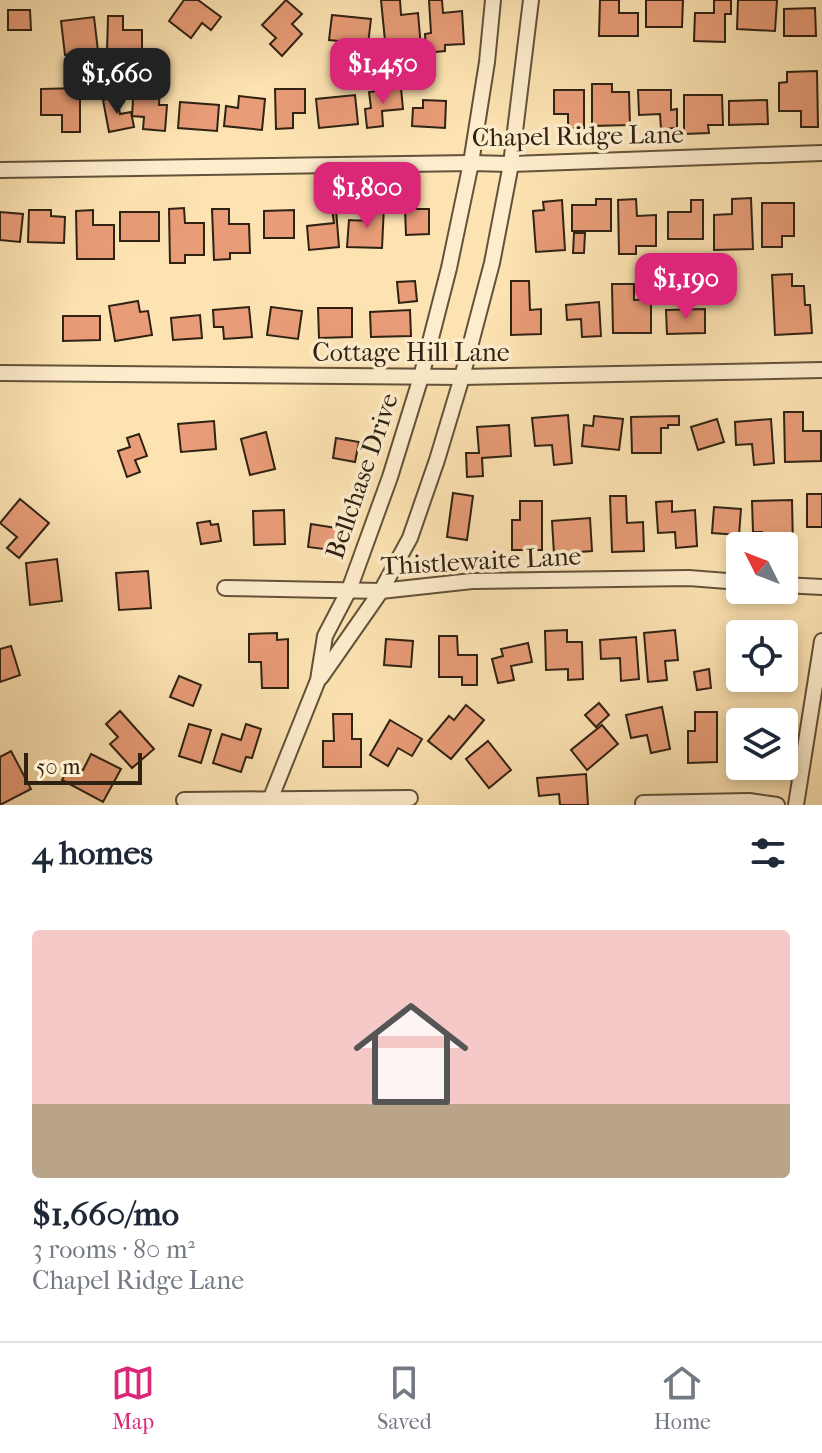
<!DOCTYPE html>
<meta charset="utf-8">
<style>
:root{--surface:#fff;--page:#f2f2f3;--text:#1f2937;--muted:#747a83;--line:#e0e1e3;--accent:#db2777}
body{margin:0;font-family:"IM FELL French Canon",serif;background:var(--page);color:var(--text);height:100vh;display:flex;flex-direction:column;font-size:30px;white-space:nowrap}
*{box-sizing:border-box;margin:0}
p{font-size:26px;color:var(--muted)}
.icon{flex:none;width:44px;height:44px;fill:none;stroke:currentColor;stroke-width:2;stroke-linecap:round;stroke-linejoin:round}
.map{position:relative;height:805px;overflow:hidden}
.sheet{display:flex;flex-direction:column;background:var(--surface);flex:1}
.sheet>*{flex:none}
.needle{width:52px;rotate:312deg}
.buttons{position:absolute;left:726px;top:532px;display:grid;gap:16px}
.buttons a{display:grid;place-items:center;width:72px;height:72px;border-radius:8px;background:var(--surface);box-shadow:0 4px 12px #0003;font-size:40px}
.scale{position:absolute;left:24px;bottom:20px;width:118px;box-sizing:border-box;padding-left:8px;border:4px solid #2f2213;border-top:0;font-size:22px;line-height:28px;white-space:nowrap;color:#2f2213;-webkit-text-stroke:6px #feedcd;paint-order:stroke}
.price{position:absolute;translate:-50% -68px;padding:0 18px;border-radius:16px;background:var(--accent);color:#fff;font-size:26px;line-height:52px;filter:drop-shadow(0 2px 4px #0008)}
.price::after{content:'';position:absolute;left:50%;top:48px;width:24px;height:18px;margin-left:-12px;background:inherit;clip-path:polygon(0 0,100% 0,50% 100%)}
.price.selected{background:#222;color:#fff}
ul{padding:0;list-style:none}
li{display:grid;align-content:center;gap:16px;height:424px;padding:0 32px}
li+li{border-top:2px solid var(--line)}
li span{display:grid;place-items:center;height:248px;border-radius:8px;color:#555}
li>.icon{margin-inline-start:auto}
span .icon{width:144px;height:144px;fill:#fffc;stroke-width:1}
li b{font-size:34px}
h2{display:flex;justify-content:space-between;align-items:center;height:96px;padding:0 32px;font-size:34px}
.tab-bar{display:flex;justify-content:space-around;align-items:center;height:112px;border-top:2px solid var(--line);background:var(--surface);font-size:22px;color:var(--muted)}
.tab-bar a{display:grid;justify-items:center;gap:4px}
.tab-bar .selected{color:var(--accent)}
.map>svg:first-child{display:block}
</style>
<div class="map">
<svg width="822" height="805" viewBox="0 0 822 805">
<rect width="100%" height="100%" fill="#fde3b2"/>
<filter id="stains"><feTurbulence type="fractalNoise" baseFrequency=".0025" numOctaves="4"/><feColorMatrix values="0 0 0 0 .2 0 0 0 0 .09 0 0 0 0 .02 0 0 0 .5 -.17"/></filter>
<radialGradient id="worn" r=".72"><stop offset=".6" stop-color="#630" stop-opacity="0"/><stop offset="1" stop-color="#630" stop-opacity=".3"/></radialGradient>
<!-- building -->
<g fill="#e89c77" stroke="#2f2213" stroke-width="2">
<path d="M184,0H198L221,17L211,30L202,23L191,38L169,21Z"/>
<path d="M286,0L302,14L292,24L302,34L282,56L270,44L276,38L262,25Z"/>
<path d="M381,0H400L401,15L418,13L421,48L386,51Z"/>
<path d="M429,0H442L443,13L462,11L464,44L445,45V51L426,53L425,34L431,33Z"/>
<path d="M600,0H619V13H638V36H599Z"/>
<path d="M646,0H683L682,27H646Z"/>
<path d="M714,0H731V14H725V42L694,41L695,13H714Z"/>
<path d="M738,0H777L775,31L737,29Z"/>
<path d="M815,8L816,36H784V9Z"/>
<path d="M8,10H30L31,30H8Z"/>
<path d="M332,15L371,19L368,44L329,40Z"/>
<path d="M108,16H123V30H142V52H107Z"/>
<path d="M94,17L98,51L65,55L61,21Z"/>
<path d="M817,71L818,127H801V111H779V83L787,82V72Z"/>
<path d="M134,84L160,85L159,105H167L165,131L143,129L144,117L132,116Z"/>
<path d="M592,84H612V92H629L630,125L592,126Z"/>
<path d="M80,88V132H62V115H41V89Z"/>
<path d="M401,88L403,109L382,111L383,126L367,128L365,109L371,108L369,92Z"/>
<path d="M275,89H305V113H293V128L276,129Z"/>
<path d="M554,90H584V128H568V114H554Z"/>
<path d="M638,90H671V110L677,109V128L661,129L660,114L639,115Z"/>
<path d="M355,95L358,124L319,128L316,99Z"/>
<path d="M684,95H722L723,125H708L709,133L684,134Z"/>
<path d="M239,96L265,99L262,130L224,126L226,106L238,108Z"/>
<path d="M117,97L120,114L131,112L134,127L109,132L103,100Z"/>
<path d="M423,100L446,101L445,128L412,126L413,108H423Z"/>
<path d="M767,100L768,124L729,125V101Z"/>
<path d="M180,102L219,105L217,131L178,128Z"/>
<path d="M751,198L753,249L714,250V215L732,214V199Z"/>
<path d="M596,199H611V231H572V205H596Z"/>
<path d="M636,199L637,216L656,215V246H636V254H619L618,200Z"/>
<path d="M562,200L565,250L536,252L533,211L544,210L543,202Z"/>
<path d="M691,200H703V239H668V212H691Z"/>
<path d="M762,203H794V236H782V247H762Z"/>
<path d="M370,206H384L382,248L347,247L349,220L369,221Z"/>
<path d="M184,208L185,223H204V255H185V263H170L169,209Z"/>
<path d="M212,209H229V224H249L250,253H230V259L214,260Z"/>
<path d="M332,209H336L339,247L309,250L307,226L334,223Z"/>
<path d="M405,209H429V234L406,235Z"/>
<path d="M29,210H51V216L65,217L64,243L28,242Z"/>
<path d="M93,210V225H114V259H77L76,211Z"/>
<path d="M294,210V238H264V211Z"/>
<path d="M0,212L23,214L20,242L0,240Z"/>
<rect x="120" y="212" width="39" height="29"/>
<path d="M574,233H585L584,253H573Z"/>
<path d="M716,273L717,290L698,291L697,274Z"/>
<path d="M792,274V286H804L805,305H810L812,333L775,335L772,275Z"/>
<path d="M415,281L417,301L399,303L397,282Z"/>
<path d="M511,281H529L530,310L541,309V334L511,335Z"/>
<path d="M612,284H634V300L651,299V333H613Z"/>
<path d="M138,301L140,312L148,311L152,335L115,341L109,306Z"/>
<path d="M599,302L601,336L582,337L581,319L567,320L566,305Z"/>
<path d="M249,307L252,337L224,339L223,327H214L213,310Z"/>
<path d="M271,307L302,311L298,339L267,335Z"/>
<path d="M318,308H352V337L319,338Z"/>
<path d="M705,309V333L667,334L666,310Z"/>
<path d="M410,310L411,336L371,337L370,312Z"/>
<path d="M200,315L202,338L173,340L171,318Z"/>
<path d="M63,316H100V340L63,341Z"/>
<path d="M784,412H803V431H821V461L785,462Z"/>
<path d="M568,415L572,463L554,465L552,445L535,446L532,418Z"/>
<path d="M594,416L623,419L619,450L582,446L584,425L593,426Z"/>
<path d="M679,416V425H668V428H661V453H632L631,417Z"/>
<path d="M717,419L724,442L698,450L691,427Z"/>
<path d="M771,419L774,463L754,465L752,444L736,445L735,422Z"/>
<path d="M214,421L216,449L181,452L178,424Z"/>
<path d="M509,425L511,456L482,458L483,476L467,477L466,453H479L477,427Z"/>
<path d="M266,432L275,469L250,475L241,439Z"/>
<path d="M139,434L147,456L135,460L140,472L127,477L118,451L130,447L127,438Z"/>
<path d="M336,438L359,442L355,462L333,458Z"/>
<path d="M453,493L473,496L467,540L447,537Z"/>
<rect x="807" y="494" width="15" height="33"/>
<path d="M610,496H626L627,523L643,522L644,551L612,552Z"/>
<path d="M20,499L49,523L19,558L7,548L17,537L0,523Z"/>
<path d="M792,500L793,548L784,549V546H762V532H753L752,501Z"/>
<path d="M520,501H542V550H512V520H520Z"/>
<path d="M672,501V512L695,510L697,546L676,548L675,532L658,533L656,502Z"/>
<path d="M714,507L741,509L739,535L712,533Z"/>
<path d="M284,510L285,544L254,545L253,511Z"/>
<path d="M590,518L592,551L554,554L552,521Z"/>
<path d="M210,521L211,525L218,524L221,541L201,544L197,523Z"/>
<path d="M311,524L343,529L339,551L308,547Z"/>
<path d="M57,559L62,601L30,605L26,563Z"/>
<path d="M148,571L151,608L119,610L116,573Z"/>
<path d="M567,630V642H582L583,679L568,680V669L546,670L545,631Z"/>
<path d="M675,630L678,660L665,661L667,680L648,682L644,633Z"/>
<path d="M762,630H785L786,679H763L784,678V634H762Z"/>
<path d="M277,633V640L288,639V688H262L261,662H249V634Z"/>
<path d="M439,636H457L458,655H477V685H462V677H439Z"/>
<path d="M636,637L639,679L621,681L620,658L601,659L600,640Z"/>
<path d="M386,639L413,641L411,667L384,665Z"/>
<path d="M528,643L532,662L511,666L514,680L498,683L492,659L503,656L501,649Z"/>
<path d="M11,646L20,675L0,682V649Z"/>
<path d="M709,669L711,688L697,690L694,672Z"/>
<path d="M179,676L201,685L193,706L170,697Z"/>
<path d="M599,703L609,715L596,727L585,715Z"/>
<path d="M466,705L484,720L451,759L428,741L449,716L454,720Z"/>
<path d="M662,707L670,749L651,753L647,735L631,738L626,715Z"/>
<path d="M120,711L154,749L132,768L110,744L118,737L106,724Z"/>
<path d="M695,712H717V762L688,763V731H695Z"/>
<path d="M333,714H352V739H361V767H323V741H334Z"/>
<rect x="742" y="718" width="27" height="4"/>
<path d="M390,720L422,739L412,756L398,748L388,766L370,755Z"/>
<path d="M189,724L211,730L201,763L179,756Z"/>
<path d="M246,724L261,729L252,758L246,757L241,772L213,763L222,734L241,740Z"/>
<path d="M602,725L618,744L587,770L571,750Z"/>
<rect x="732" y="732" width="8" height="32"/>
<path d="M488,741L511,770L489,788L466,759Z"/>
<path d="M11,751L31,789L0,805V757Z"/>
<path d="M91,754L121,769L103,802L62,780L71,763L83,770Z"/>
<path d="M586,774L588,805H560L559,794L539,796L537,778Z"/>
</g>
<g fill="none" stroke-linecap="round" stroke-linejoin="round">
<defs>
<g id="street">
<path d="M0,170L471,163L511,164L822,153"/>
<path d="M0,373L462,377L822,370"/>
<path d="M784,585L822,587"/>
<path d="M225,588L381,591L472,581L689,578L740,582"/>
<path d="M321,677L381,591L410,538L437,460L462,377L492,263L511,164L531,0"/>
<path d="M184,800L410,798"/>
<path d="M643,803L749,801L777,805"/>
<path d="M268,805L318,680L325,636L349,590L390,477L421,377L449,268L471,163L487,62L493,0"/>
<path d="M796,805L822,641"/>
</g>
</defs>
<!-- street casing -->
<use href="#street" stroke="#62523b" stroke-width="18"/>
<!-- street -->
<use href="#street" stroke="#feedcd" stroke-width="14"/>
</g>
<g text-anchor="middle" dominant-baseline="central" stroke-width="7" stroke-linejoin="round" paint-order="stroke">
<!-- street labels -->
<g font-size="26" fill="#2f2213" stroke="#feedcd">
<text transform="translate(578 136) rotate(-1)">Chapel Ridge Lane</text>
<text x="411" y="352">Cottage Hill Lane</text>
<text transform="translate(362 476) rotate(-71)">Bellchase Drive</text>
<text transform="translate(481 561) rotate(-3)">Thistlewaite Lane</text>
</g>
</g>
<rect width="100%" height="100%" filter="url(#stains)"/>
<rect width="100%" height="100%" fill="url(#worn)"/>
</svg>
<div class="buttons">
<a><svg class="needle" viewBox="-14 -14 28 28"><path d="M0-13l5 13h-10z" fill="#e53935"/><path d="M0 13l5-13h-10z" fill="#747a83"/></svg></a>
<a><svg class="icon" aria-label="locate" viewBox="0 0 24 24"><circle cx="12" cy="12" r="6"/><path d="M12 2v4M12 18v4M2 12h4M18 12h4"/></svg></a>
<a><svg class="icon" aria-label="layers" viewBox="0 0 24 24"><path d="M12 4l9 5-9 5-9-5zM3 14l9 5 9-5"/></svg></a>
</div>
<div class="scale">50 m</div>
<b class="price" style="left:383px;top:106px">$1,450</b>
<b class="price selected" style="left:117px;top:116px">$1,660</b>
<b class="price" style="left:367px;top:230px">$1,800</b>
<b class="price" style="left:686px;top:321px">$1,190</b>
</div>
<section class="sheet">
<h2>4 homes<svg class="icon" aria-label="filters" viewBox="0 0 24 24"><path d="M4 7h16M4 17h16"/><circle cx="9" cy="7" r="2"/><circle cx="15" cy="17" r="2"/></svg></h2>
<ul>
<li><span style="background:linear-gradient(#f6c9c9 70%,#b9a48a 0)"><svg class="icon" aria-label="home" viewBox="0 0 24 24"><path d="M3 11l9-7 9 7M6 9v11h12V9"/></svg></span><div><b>$1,660/mo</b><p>3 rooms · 80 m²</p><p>Chapel Ridge Lane</p></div></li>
</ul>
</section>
<nav class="tab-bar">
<a class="selected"><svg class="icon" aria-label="map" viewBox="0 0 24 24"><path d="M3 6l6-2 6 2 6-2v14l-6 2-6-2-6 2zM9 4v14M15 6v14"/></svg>Map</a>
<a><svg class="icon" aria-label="saved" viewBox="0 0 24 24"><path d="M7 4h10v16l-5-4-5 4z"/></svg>Saved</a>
<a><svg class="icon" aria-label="home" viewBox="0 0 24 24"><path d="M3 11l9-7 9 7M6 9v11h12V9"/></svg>Home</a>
</nav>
